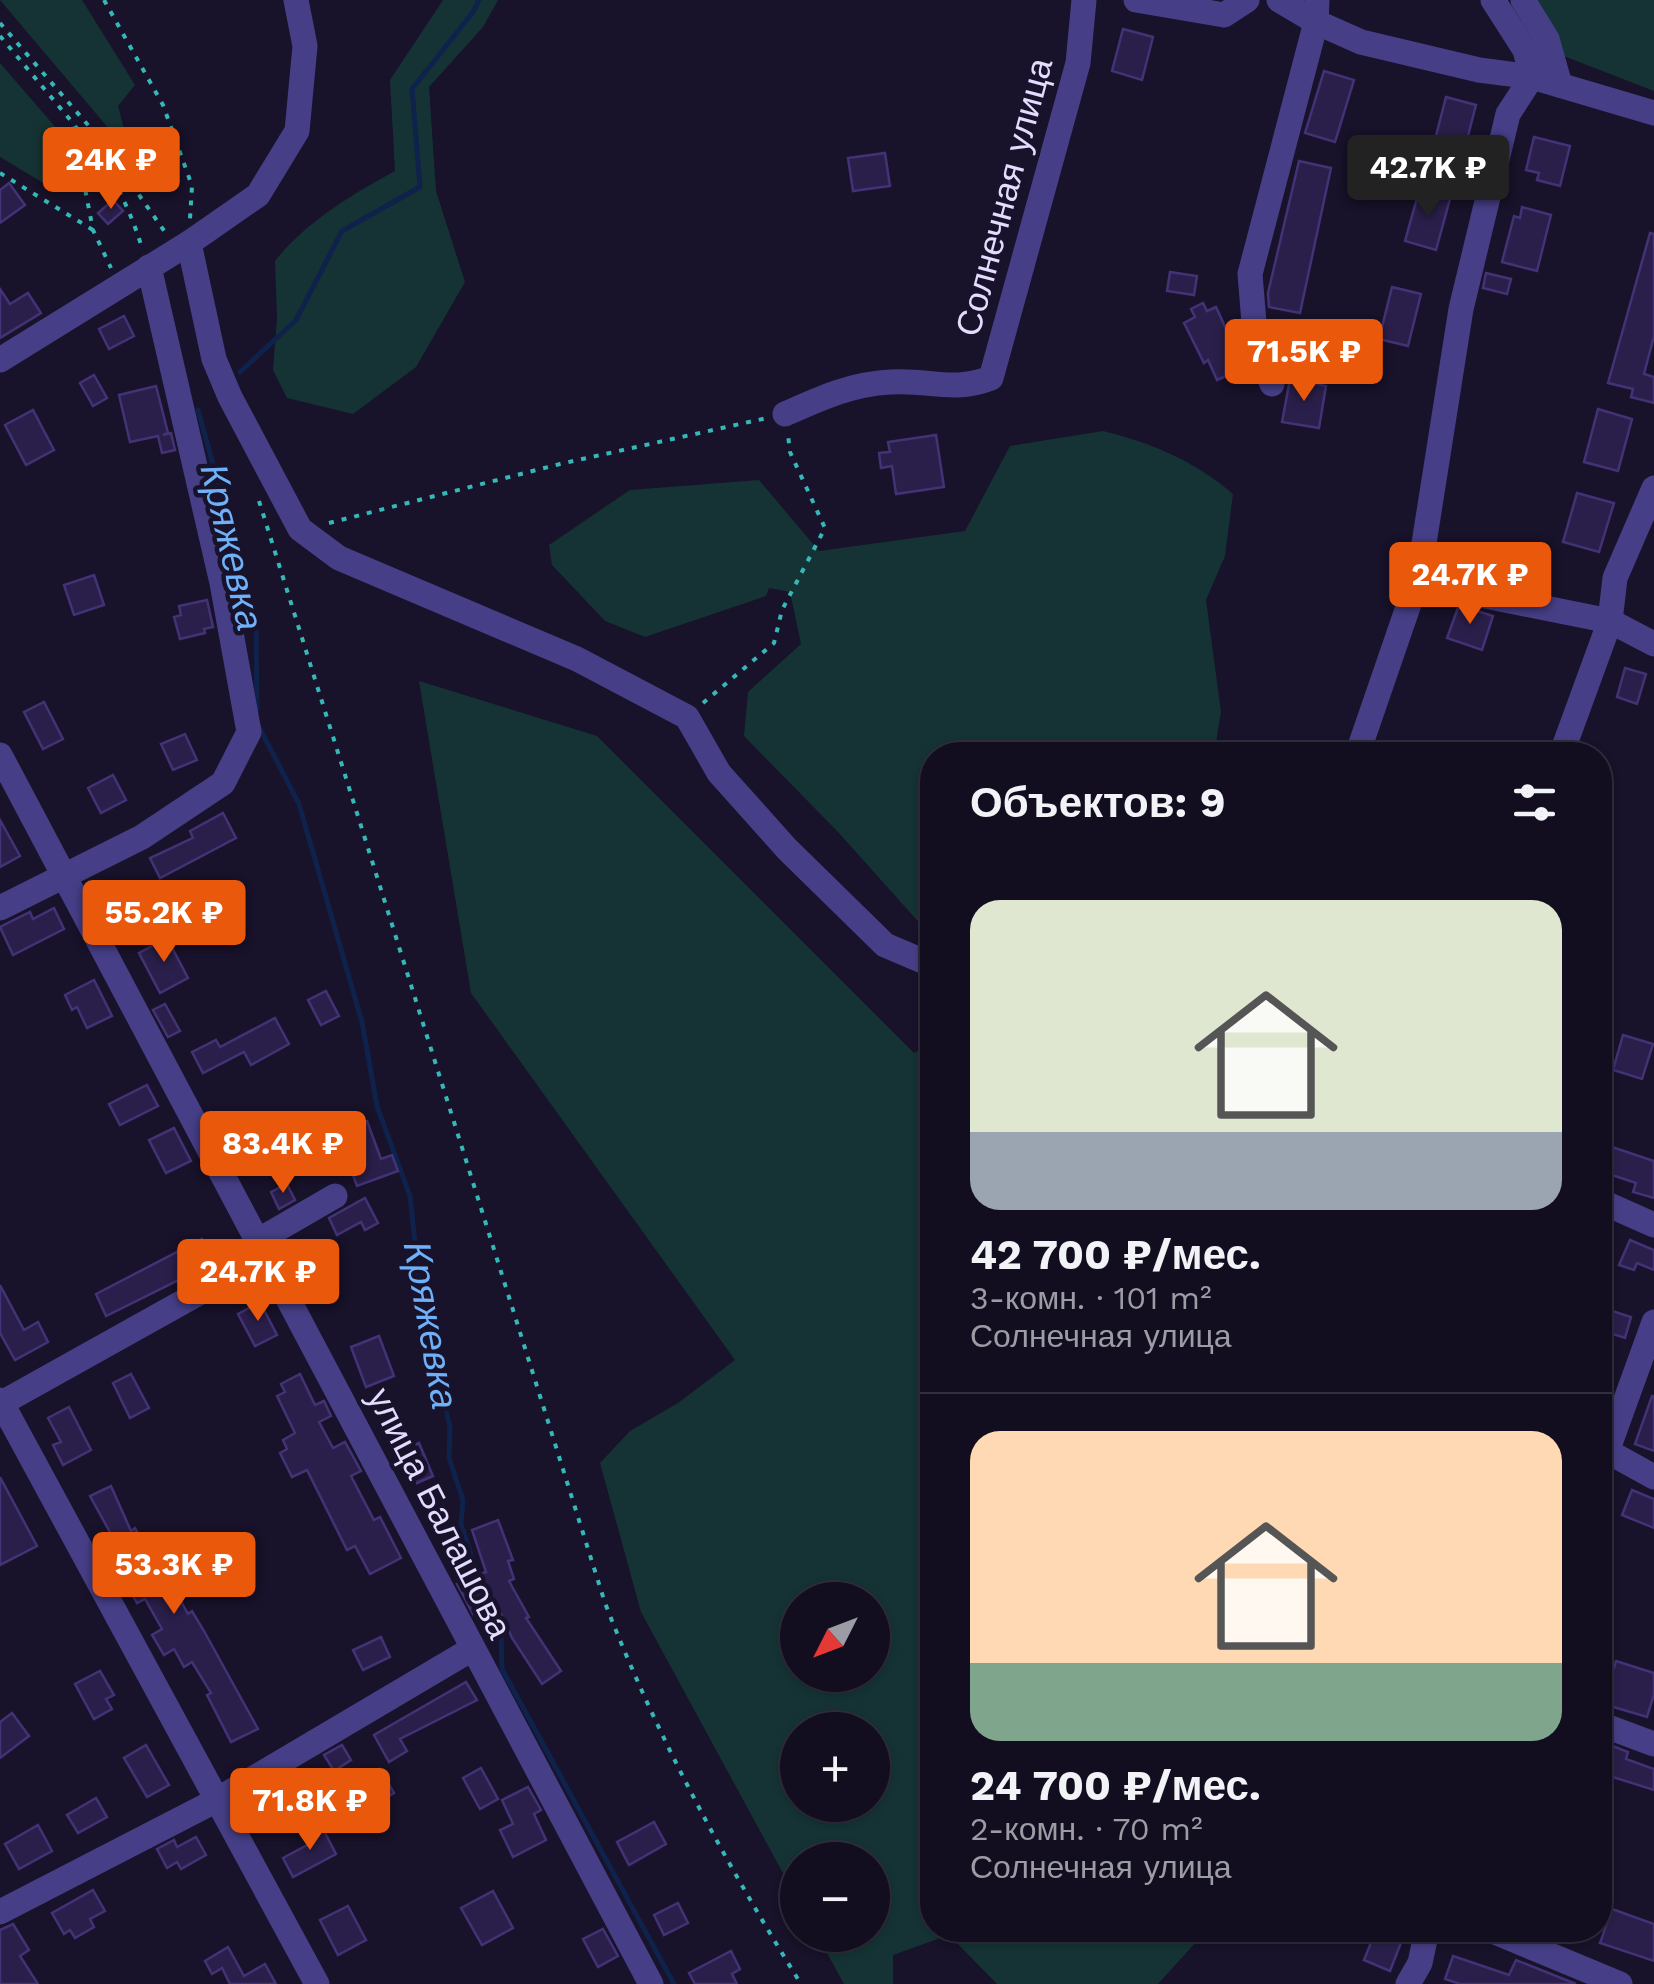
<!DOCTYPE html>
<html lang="ru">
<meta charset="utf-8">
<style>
:root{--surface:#120e20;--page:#1f1c2d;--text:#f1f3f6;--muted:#9c9ca5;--line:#312e3e;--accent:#ea580c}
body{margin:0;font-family:"Work Sans",sans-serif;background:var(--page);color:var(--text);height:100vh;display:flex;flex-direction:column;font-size:38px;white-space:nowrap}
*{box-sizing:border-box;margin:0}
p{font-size:32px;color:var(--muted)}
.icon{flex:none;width:55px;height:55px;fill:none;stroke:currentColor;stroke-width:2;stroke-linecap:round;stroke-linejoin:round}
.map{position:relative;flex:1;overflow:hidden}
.panel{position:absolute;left:920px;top:742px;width:692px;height:1200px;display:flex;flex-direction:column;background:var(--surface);border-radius:40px;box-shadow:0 2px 8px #0004,0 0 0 2px var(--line)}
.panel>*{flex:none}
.needle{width:65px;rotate:228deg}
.fabs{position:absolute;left:780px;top:1582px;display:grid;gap:20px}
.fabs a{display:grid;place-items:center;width:110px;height:110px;border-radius:50%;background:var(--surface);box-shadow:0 2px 8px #0004,0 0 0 2px var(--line);font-size:50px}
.price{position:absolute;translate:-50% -85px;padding:0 22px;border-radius:10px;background:var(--accent);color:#fff;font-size:32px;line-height:65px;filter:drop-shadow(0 2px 5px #0008)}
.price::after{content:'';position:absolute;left:50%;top:60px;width:30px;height:22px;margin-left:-15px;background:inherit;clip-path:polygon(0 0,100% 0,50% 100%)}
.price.active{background:#222;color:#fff}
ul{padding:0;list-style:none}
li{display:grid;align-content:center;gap:20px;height:530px;padding:0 50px}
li+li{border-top:2px solid var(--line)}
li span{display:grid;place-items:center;height:310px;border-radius:30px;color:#555}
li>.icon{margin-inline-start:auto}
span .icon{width:180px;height:180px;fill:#fffc;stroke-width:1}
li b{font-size:42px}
h2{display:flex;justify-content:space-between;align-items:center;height:120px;padding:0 50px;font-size:42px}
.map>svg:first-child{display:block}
</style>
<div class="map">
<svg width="1654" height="1984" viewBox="0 0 1654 1984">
<rect width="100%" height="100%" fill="#18122a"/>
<!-- green -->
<g fill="#153334" fill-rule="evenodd">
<path d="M0,0H82L135,85L118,106L127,140L110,130Z"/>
<path d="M443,0H498L483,27L429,87L436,191L465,282L416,367L353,414L287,398L273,370L277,317L275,261C306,222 351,195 395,171L390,80Z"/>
<path d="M1517,0H1654V91L1548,50Z"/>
<path d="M0,63L57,129L67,172L45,184L0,157Z"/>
<path d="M1103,431C1152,443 1195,461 1233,494L1225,556L1206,600L1221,712L1214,755H932V937L838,832L744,736L748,692L801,644L790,592L769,588L766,596L645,637L605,621L552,565L549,545L630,490L759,480L819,551L965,531L1010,446Z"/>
<path d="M419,681L597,736L914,1053L932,1045V1930H1207L1158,1984H997L949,1935L893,1955V1984H844L817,1935H872V1860H798L797,1899L641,1612L600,1463L630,1431L678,1403L735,1360L471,993ZM798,1600H872V1675H798ZM872,1730V1805H798V1730Z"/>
</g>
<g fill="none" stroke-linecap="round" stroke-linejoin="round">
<!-- stream -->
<g stroke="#0f224c" stroke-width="5">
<path d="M240,372L296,320L342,231L420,187L412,89L473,12L479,0"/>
<path d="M198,410L256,618L257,709"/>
<path d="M258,725L299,804L362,1022L377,1106L410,1196L422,1309L450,1427L449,1458L463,1500L461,1524L479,1579"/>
<path d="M489,1603L501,1634L502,1669L674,1984"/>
</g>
</g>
<!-- building -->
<g fill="#2a1f4a" stroke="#433275" stroke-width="2.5">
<path d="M1123,29L1153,37L1142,80L1112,71Z"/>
<path d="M1324,71L1354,80L1335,142L1305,133Z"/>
<path d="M1446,97L1476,105L1462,159L1432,151Z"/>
<path d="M1534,137L1570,146L1560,186L1537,180L1539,173L1526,170Z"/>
<path d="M885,153L890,186L853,191L848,158Z"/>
<path d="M1299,161L1331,168L1300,313L1269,307L1268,293Z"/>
<path d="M9,183L25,205L0,223V190Z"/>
<path d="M1419,191L1450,199L1436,250L1405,241Z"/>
<path d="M113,200L123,211L108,224L98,213Z"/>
<path d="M1522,207L1551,215L1537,271L1502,262L1514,216L1520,218Z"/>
<path d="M1650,233L1654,234V336L1644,374L1654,377V403L1631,397L1633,389L1608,383Z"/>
<path d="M1170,272L1197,276L1194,295L1167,291Z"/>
<path d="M1486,273L1511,279L1507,294L1483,288Z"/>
<path d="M1392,287L1421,294L1408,346L1379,339Z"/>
<path d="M0,289L10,304L28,293L41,313L0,338Z"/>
<path d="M1203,303L1207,311L1216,307L1244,368L1217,380L1208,360L1204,363L1184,323L1195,317L1191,309Z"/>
<path d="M124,316L134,336L109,349L99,329Z"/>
<path d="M94,375L107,398L93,406L80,383Z"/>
<path d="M1290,379L1326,386L1319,428L1282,422Z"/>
<path d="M156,386L168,433L163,435L171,433L175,450L162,453L158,436L130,442L119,395Z"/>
<path d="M1598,409L1632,419L1618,471L1584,462Z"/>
<path d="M33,410L54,450L26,465L5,425Z"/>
<path d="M936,435L944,487L896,494L892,466L881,468L879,453L890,452L888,442Z"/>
<path d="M1577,493L1614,503L1599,552L1563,542Z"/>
<path d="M94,575L104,605L74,615L64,585Z"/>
<path d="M207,600L213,627L204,629L205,633L180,639L174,617L181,615L179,606Z"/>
<path d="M1459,605L1493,616L1482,650L1447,638Z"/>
<path d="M1625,668L1646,674L1637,704L1617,697Z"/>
<path d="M44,702L63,739L43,749L24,712Z"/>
<path d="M185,734L197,760L173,770L161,744Z"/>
<path d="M113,775L126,800L101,813L88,788Z"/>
<path d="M223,813L236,838L160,878L150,858L193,838L190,831Z"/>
<path d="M0,820L20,856L0,867Z"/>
<path d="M54,908L64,929L13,955L0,927L30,912L33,919Z"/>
<path d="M167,938L188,978L160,993L139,953Z"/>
<path d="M94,980L112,1016L87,1028L77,1007L72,1010L65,995Z"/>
<path d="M326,991L339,1016L321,1025L308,1000Z"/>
<path d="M165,1004L180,1031L168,1037L153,1010Z"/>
<path d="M275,1018L289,1044L251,1065L244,1052L203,1073L192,1052L216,1040L220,1047Z"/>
<path d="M1623,1035L1653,1044L1642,1079L1613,1070Z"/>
<path d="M147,1085L158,1106L120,1125L109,1104Z"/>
<path d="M367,1121L381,1159L392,1155L398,1171L357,1186L337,1132Z"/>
<path d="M174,1128L191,1161L166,1173L149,1140Z"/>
<path d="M1600,1143L1654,1161V1198L1633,1192L1636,1183L1600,1171Z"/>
<path d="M287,1184L295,1200L279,1209L271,1192Z"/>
<path d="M365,1198L378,1223L365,1230L361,1222L337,1235L329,1218Z"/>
<path d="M202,1239L215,1262L106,1316L96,1294Z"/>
<path d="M1630,1240L1654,1250V1270L1637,1263L1634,1270L1619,1265Z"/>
<path d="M0,1285L24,1330L38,1322L48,1342L15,1360L0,1333Z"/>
<path d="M260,1302L277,1335L255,1346L238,1314Z"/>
<path d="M1603,1308L1631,1317L1625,1338L1600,1330Z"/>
<path d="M379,1336L394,1376L366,1387L351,1347Z"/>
<path d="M131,1374L149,1408L130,1418L113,1383Z"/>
<path d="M300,1374L315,1405L324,1401L331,1416L319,1422L333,1448L345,1442L361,1471L351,1476L374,1520L380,1517L401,1558L370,1574L355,1546L347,1550L307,1470L292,1477L280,1453L287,1449L283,1440L295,1433L277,1396L285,1392L281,1384Z"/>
<path d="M1652,1396H1654V1451L1635,1444Z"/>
<path d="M69,1407L91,1450L63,1465L53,1445L61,1442L48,1418Z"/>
<path d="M419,1443L433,1476L417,1483L403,1450Z"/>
<path d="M0,1477L37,1546L0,1565Z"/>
<path d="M111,1486L131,1531L135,1528L144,1544L157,1537L165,1551L156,1556L188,1614L192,1611L204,1631L258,1729L231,1742L207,1695L211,1693L192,1662L184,1667L174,1649L164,1655L152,1635L162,1629L145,1599L137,1603L124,1579L133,1574L90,1496Z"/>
<path d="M1632,1490L1654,1499V1528L1622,1515Z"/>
<path d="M498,1520L513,1560L508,1561L514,1579L509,1581L529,1617L526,1618L561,1671L542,1684L512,1638L497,1605L473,1614L457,1584L486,1572L472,1530Z"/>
<path d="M381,1637L390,1657L363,1670L353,1650Z"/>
<path d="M1616,1661L1654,1673V1694L1647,1717L1600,1703V1664L1614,1668Z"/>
<path d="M100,1671L114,1695L106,1699L112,1709L94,1719L75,1684Z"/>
<path d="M466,1682L477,1700L400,1739L407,1751L389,1762L374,1735Z"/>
<path d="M12,1713L29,1736L0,1758V1722Z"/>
<path d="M1600,1741L1628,1752L1626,1759L1654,1769V1790L1600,1773Z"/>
<path d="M146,1745L169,1785L147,1797L124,1758Z"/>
<path d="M342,1745L351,1760L334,1771L324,1755Z"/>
<path d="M481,1768L498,1799L480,1809L463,1778Z"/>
<path d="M380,1769L394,1793L370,1807L356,1783Z"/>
<path d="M528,1787L541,1810L534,1814L546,1840L513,1857L500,1830L513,1824L502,1800Z"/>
<path d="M96,1798L107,1817L78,1833L67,1815Z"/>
<path d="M654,1822L666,1844L629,1865L617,1842Z"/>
<path d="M38,1825L52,1851L19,1869L5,1844Z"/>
<path d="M322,1827L336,1854L293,1877L283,1858L309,1844L304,1836Z"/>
<path d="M196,1837L206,1855L181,1869L177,1862L167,1868L157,1849L174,1840L177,1847Z"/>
<path d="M93,1890L105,1911L90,1919L94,1927L75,1938L70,1930L64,1934L52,1913Z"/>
<path d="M493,1891L513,1928L482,1945L461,1908Z"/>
<path d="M678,1903L688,1923L664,1935L654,1915Z"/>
<path d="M348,1906L366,1940L338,1955L320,1920Z"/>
<path d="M1612,1909L1654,1924V1961L1600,1943Z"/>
<path d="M13,1924L29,1950L20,1956L38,1984H0V1930Z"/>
<path d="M603,1929L618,1956L598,1967L583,1939Z"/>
<path d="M1376,1930H1406L1390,1971L1364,1960Z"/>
<path d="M228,1947L244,1976L265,1964L276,1984H230L222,1968L212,1974L205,1961Z"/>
<path d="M731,1951L740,1969L732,1974L737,1984H695L689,1973Z"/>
<path d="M1453,1956L1509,1975L1516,1960L1576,1984H1460L1445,1979Z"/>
</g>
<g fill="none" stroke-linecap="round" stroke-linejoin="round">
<!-- path -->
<g stroke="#36b8b8" stroke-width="4" stroke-dasharray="5 8" stroke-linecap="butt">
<path d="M104,0L163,105L192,186L190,219"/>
<path d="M0,23L100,139L167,235"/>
<path d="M0,36L72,122L93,230L111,268"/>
<path d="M75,126C107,165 127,199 142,248"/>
<path d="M0,173L93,230"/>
<path d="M259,501L605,1603C658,1739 724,1860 801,1984"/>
<path d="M329,523L560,464L767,418"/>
<path d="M703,703L774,643L782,610L825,528L790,452L788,435"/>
</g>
<!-- minor -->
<g stroke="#463f87" stroke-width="25">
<path d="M1136,0L1224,15L1247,0"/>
<path d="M1279,0L1316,22L1361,42L1479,70L1532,77L1654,113"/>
<path d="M1523,0L1547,39L1560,85"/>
<path d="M189,243L214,359L230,397L300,529L339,558L577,659L687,717L719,773L787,849L885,945L932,965"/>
<path d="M0,360L189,243L258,195L297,131L305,46L296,0"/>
<path d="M1272,384L1256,347L1250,274L1316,22L1317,0"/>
<path d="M785,414C821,398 851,384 890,382C929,379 952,393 991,378L1078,63L1084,0"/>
<path d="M1419,575L1485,596L1610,621L1654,644"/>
<path d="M0,755L651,1984"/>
<path d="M1357,755L1419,575L1461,309L1508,114L1532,77L1525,50L1493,0"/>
<path d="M1561,755L1610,621L1615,578L1654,488"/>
<path d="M0,908L142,837L223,783L249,732L222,583L149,267"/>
<path d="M1600,1201L1654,1225"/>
<path d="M259,1240L335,1196"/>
<path d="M0,1400L317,1984"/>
<path d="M0,1404L267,1255"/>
<path d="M1607,1451L1654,1477"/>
<path d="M1600,1471L1654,1322"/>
<path d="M1600,1724L1654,1744"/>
<path d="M0,1912L215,1801L472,1649"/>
<path d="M1490,1930L1620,1984"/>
<path d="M1408,1984L1420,1963L1427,1930"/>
</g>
</g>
<g text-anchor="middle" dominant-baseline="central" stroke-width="9" stroke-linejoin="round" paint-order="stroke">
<!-- street labels -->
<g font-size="35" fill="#e2dcfe" stroke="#18122a">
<text transform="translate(1004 197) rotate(-75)">Солнечная улица</text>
<text transform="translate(440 1513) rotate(63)">улица Балашова</text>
</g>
<!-- water labels -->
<g font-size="38" font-style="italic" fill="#6fb1f9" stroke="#18122a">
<text transform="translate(232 547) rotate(77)">Кряжевка</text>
<text transform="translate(431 1325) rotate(80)">Кряжевка</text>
</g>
</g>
</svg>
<div class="fabs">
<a><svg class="needle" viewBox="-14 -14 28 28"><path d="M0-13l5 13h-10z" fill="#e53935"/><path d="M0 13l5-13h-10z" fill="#9c9ca5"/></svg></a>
<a>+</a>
<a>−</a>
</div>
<b class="price" style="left:111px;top:212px">24K ₽</b>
<b class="price active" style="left:1428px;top:220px">42.7K ₽</b>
<b class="price" style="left:1304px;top:404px">71.5K ₽</b>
<b class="price" style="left:1470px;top:627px">24.7K ₽</b>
<b class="price" style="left:164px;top:965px">55.2K ₽</b>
<b class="price" style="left:283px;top:1196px">83.4K ₽</b>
<b class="price" style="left:258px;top:1324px">24.7K ₽</b>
<b class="price" style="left:174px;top:1617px">53.3K ₽</b>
<b class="price" style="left:310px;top:1853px">71.8K ₽</b>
<section class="panel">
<h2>Объектов: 9<svg class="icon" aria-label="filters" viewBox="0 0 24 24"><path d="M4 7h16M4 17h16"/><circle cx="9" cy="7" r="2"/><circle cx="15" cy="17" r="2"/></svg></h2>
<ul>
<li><span style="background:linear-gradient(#dfe7d0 75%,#9aa5b1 0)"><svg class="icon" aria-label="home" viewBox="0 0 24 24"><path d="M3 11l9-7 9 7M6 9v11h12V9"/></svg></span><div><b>42 700 ₽/мес.</b><p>3-комн. · 101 m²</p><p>Солнечная улица</p></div></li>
<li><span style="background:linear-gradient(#ffd9b3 75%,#7fa58c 0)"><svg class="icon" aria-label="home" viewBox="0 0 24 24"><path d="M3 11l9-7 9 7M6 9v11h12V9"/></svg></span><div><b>24 700 ₽/мес.</b><p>2-комн. · 70 m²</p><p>Солнечная улица</p></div></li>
</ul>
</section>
</div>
